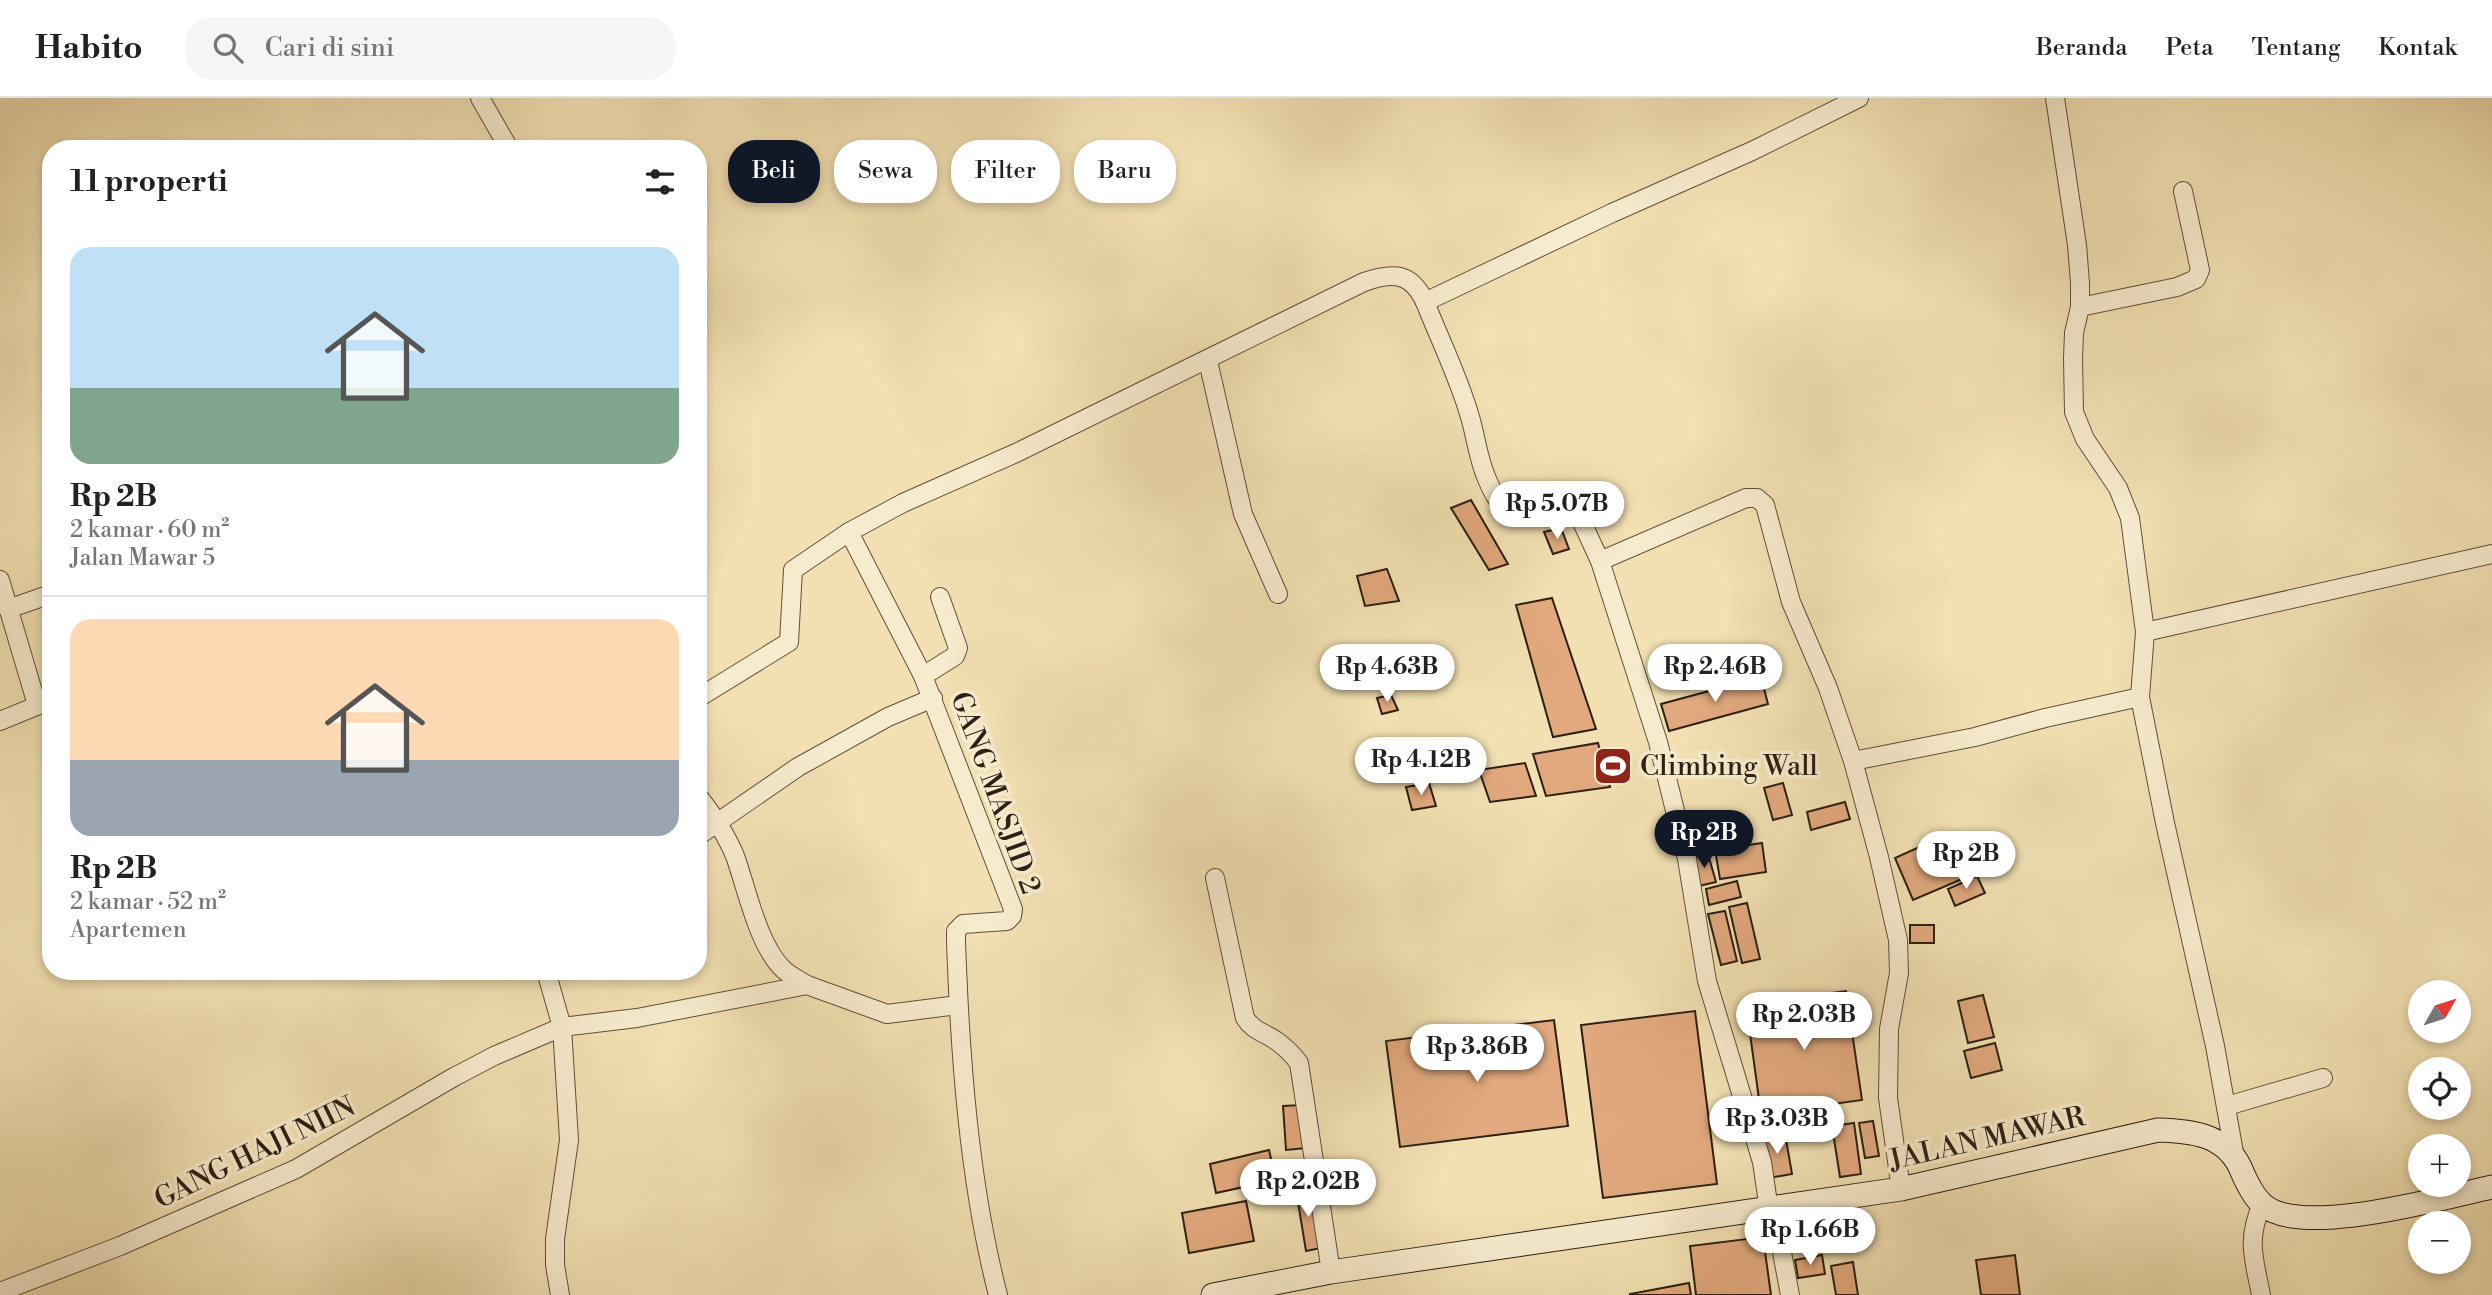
<!DOCTYPE html>
<html lang="id">
<meta charset="utf-8">
<style>
:root{--surface:#fff;--page:#f6f6f6;--text:#222;--muted:#767676;--line:#e0e0e0;--accent:#111827}
body{margin:0;font-family:"Libre Bodoni",serif;background:var(--page);color:var(--text);height:100vh;display:flex;flex-direction:column;font-size:26px;white-space:nowrap}
*{box-sizing:border-box;margin:0}
p{font-size:23px;color:var(--muted)}
.icon{flex:none;width:38px;height:38px;fill:none;stroke:currentColor;stroke-width:2;stroke-linecap:round;stroke-linejoin:round}
.map{position:relative;flex:1;overflow:hidden}
.panel{position:absolute;left:42px;top:42px;width:665px;height:840px;display:flex;flex-direction:column;background:var(--surface);border-radius:28px;box-shadow:0 4px 10px #0003}
.panel>*{flex:none}
.hud{position:absolute;left:728px;top:42px;width:665px;height:63px;display:flex;gap:14px}
.needle{width:46px;rotate:51deg}
.tools{position:absolute;left:2408px;top:882px;display:grid;gap:14px}
.tools a{display:grid;place-items:center;width:63px;height:63px;border-radius:50%;background:var(--surface);box-shadow:0 4px 10px #0003;font-size:35px}
.price{position:absolute;translate:-50% -60px;padding:0 16px;border-radius:24px;background:#fff;color:#222;font-size:23px;line-height:46px;filter:drop-shadow(0 2px 4px #0008)}
.price::after{content:'';position:absolute;left:50%;top:42px;width:21px;height:16px;margin-left:-10px;background:inherit;clip-path:polygon(0 0,100% 0,50% 100%)}
.price.on{background:var(--accent);color:#fff}
ul{padding:0;list-style:none}
li{display:grid;align-content:center;gap:14px;height:371px;padding:0 28px}
li+li{border-top:2px solid var(--line)}
li span{display:grid;place-items:center;height:217px;border-radius:21px;color:#555}
li>.icon{margin-inline-start:auto}
span .icon{width:126px;height:126px;fill:#fffc;stroke-width:1}
li b{font-size:30px}
h2{display:flex;justify-content:space-between;align-items:center;height:84px;padding:0 28px;font-size:30px}
.chip{padding:0 24px;border-radius:28px;background:var(--surface);box-shadow:0 4px 10px #0003;font-size:24px;line-height:63px}
.chip.on{background:var(--accent);color:#fff}
header{display:flex;align-items:center;gap:42px;box-sizing:border-box;height:98px;padding:0 35px;background:var(--surface);border-bottom:2px solid var(--line)}
header strong{font-size:33px}
nav{display:flex;gap:38px;margin-inline-start:auto;font-size:24px}
.search{width:490px;height:63px;background:var(--page);display:flex;align-items:center;gap:18px;box-sizing:border-box;padding:0 24px;border-radius:28px;color:var(--muted);font-size:26px}
.map>svg:first-child{display:block}
</style>
<header>
<strong>Habito</strong>
<div class="search"><svg class="icon" aria-label="search" viewBox="0 0 24 24"><circle cx="10" cy="10" r="6"/><path d="M15 15l6 6"/></svg>Cari di sini</div>
<nav><a>Beranda</a><a>Peta</a><a>Tentang</a><a>Kontak</a></nav>
</header>
<div class="map">
<svg width="2492" height="1197" viewBox="0 0 2492 1197">
<rect width="100%" height="100%" fill="#f2e0b2"/>
<filter id="stains"><feTurbulence type="fractalNoise" baseFrequency=".00286" numOctaves="4"/><feColorMatrix values="0 0 0 0 .2 0 0 0 0 .09 0 0 0 0 .02 0 0 0 .5 -.17"/></filter>
<radialGradient id="worn" r=".72"><stop offset=".6" stop-color="#630" stop-opacity="0"/><stop offset="1" stop-color="#630" stop-opacity=".3"/></radialGradient>
<!-- building -->
<g fill="#e1a97d" stroke="#2c1f14" stroke-width="2">
<path d="M1471,402L1508,466L1489,472L1451,410Z"/>
<path d="M1561,430L1569,451L1553,456L1544,434Z"/>
<path d="M1387,471L1399,503L1365,508L1357,478Z"/>
<path d="M1552,500L1596,631L1553,639L1516,507Z"/>
<path d="M1761,579L1768,606L1669,633L1661,606Z"/>
<path d="M1391,597L1398,612L1382,616L1377,600Z"/>
<path d="M1598,645L1610,689L1546,698L1533,656Z"/>
<path d="M1525,665L1536,698L1490,704L1479,672Z"/>
<path d="M1429,685L1436,708L1412,712L1406,689Z"/>
<path d="M1783,685L1792,717L1773,722L1764,690Z"/>
<path d="M1845,704L1850,721L1811,732L1807,714Z"/>
<path d="M1948,736L1967,779L1913,802L1895,760Z"/>
<path d="M1762,745L1766,774L1720,781L1715,752Z"/>
<path d="M1708,756L1716,784L1699,788L1692,760Z"/>
<path d="M1977,778L1985,795L1955,808L1948,791Z"/>
<path d="M1737,783L1741,799L1709,807L1706,791Z"/>
<path d="M1747,805L1760,861L1742,865L1729,809Z"/>
<path d="M1725,813L1737,863L1721,867L1708,816Z"/>
<rect x="1910" y="827" width="24" height="18"/>
<path d="M1846,893L1862,1002L1761,1016L1746,906Z"/>
<path d="M1983,897L1994,939L1968,945L1958,903Z"/>
<path d="M1695,913L1717,1086L1603,1100L1581,927Z"/>
<path d="M1554,922L1568,1028L1400,1049L1386,943Z"/>
<path d="M1995,945L2002,972L1971,980L1964,953Z"/>
<path d="M1302,1007L1306,1050L1286,1052L1283,1008Z"/>
<path d="M1873,1023L1879,1058L1865,1060L1859,1025Z"/>
<path d="M1854,1025L1861,1076L1840,1079L1832,1028Z"/>
<path d="M1785,1036L1792,1076L1769,1080L1763,1040Z"/>
<path d="M1269,1052L1276,1082L1216,1095L1210,1066Z"/>
<path d="M1311,1089L1321,1150L1306,1153L1296,1092Z"/>
<path d="M1246,1103L1254,1143L1189,1155L1182,1115Z"/>
<path d="M1763,1139L1771,1197H1696L1690,1148Z"/>
<path d="M1822,1157L1825,1176L1798,1180L1795,1162Z"/>
<path d="M2015,1157L2020,1197H1981L1976,1162Z"/>
<path d="M1853,1164L1858,1197H1836L1831,1168Z"/>
<path d="M1689,1185L1691,1197H1630V1196Z"/>
</g>
<g fill="none" stroke-linecap="round" stroke-linejoin="round">
<defs>
<g id="street">
<path d="M480,0L507,47"/>
<path d="M2055,0L2077,147L2080,185V209L2074,235L2073,260L2074,314L2085,341L2118,390L2130,420L2145,534L2140,599L2165,725L2215,948L2235,1060"/>
<path d="M1425,204C1440,242 1459,280 1470,319C1476,339 1478,361 1487,381C1492,393 1499,409 1513,413C1531,420 1552,409 1571,411L1581,422L1600,463L1658,644L1687,761L1707,883L1762,1064L1769,1112"/>
<path d="M2080,209L2177,189L2196,181L2200,172L2183,93"/>
<path d="M1208,263L1243,416L1278,496"/>
<path d="M849,434L923,578L1013,811L1012,818L1007,823L963,826L956,833V843C960,959 969,1085 998,1197"/>
<path d="M1600,463L1746,400H1757L1765,407L1791,504L1828,590L1853,663L1879,759L1898,842L1899,875L1889,931L1888,1000L1901,1091"/>
<path d="M0,482L37,607"/>
<path d="M8,511L51,496"/>
<path d="M2145,534L2492,456"/>
<path d="M923,578L955,558L958,550L940,499"/>
<path d="M698,600L789,544L793,472L849,434L903,405L1016,355L1364,184C1393,174 1411,174 1425,204L1612,115L1752,53L1859,0"/>
<path d="M0,623L51,602"/>
<path d="M1853,663L1975,639L2045,620L2140,599"/>
<path d="M698,698C713,717 726,736 735,758C747,791 758,848 784,872C791,878 799,882 807,887"/>
<path d="M698,738L798,669L888,619L933,600"/>
<path d="M1215,780L1245,920C1253,933 1266,935 1278,944C1286,950 1293,957 1299,965L1331,1174"/>
<path d="M546,873L562,929L569,1042L555,1141V1167L560,1197"/>
<path d="M2227,1008L2323,980"/>
<path d="M1774,1112L1790,1197"/>
<path d="M0,1194L120,1148L296,1071L454,979L494,958L562,929L637,920L807,887L887,916L958,907"/>
<path d="M2261,1197C2254,1160 2246,1143 2262,1106"/>
</g>
<path id="secondary" d="M1213,1197L1331,1174L1901,1091L2158,1032C2191,1033 2224,1036 2240,1069C2245,1081 2252,1097 2262,1106C2299,1141 2445,1099 2492,1089"/>
</defs>
<!-- street casing -->
<use href="#street" stroke="#5e4f3c" stroke-width="20"/>
<!-- secondary casing -->
<use href="#secondary" stroke="#2c1f14" stroke-width="25"/>
<!-- street -->
<use href="#street" stroke="#f7ebcd" stroke-width="18"/>
<!-- secondary -->
<use href="#secondary" stroke="#f7ebcd" stroke-width="23"/>
</g>
<!-- icons -->
<defs>
<symbol id="stadium-square" viewBox="-11 -11 22 22"><rect x="-9" y="-9" width="18" height="18" rx="4" fill="#8f2418" stroke="#f7ebcd"/><path d="M0-5a6.5 5 0 1 0 0 10a6.5 5 0 1 0 0-10ZM-3.5-1.8h7v3.6h-7Z" fill="#fff"/></symbol>
</defs>
<g fill-rule="evenodd">
<use href="#stadium-square" x="1591" y="646" width="44" height="44"/>
</g>
<g text-anchor="middle" dominant-baseline="central" stroke-width="7" stroke-linejoin="round" paint-order="stroke">
<!-- poi labels -->
<g font-size="28" fill="#2c1f14" stroke="#f7ebcd" text-anchor="start">
<text x="1640" y="668">Climbing Wall</text>
</g>
<!-- street labels -->
<g font-size="28" fill="#2c1f14" stroke="#f7ebcd">
<text transform="translate(995 695) rotate(70)">GANG MASJID 2</text>
<text transform="translate(1987 1041) rotate(-13)">JALAN MAWAR</text>
<text transform="translate(255 1055) rotate(-26)">GANG HAJI NIIN</text>
</g>
</g>
<rect width="100%" height="100%" filter="url(#stains)"/>
<rect width="100%" height="100%" fill="url(#worn)"/>
</svg>
<div class="tools">
<a><svg class="needle" viewBox="-14 -14 28 28"><path d="M0-13l5 13h-10z" fill="#e53935"/><path d="M0 13l5-13h-10z" fill="#767676"/></svg></a>
<a><svg class="icon" aria-label="locate" viewBox="0 0 24 24"><circle cx="12" cy="12" r="6"/><path d="M12 2v4M12 18v4M2 12h4M18 12h4"/></svg></a>
<a>+</a>
<a>−</a>
</div>
<b class="price" style="left:1557px;top:443px">Rp 5.07B</b>
<b class="price" style="left:1387px;top:606px">Rp 4.63B</b>
<b class="price" style="left:1715px;top:606px">Rp 2.46B</b>
<b class="price" style="left:1421px;top:699px">Rp 4.12B</b>
<b class="price on" style="left:1704px;top:772px">Rp 2B</b>
<b class="price" style="left:1966px;top:793px">Rp 2B</b>
<b class="price" style="left:1804px;top:954px">Rp 2.03B</b>
<b class="price" style="left:1477px;top:986px">Rp 3.86B</b>
<b class="price" style="left:1777px;top:1058px">Rp 3.03B</b>
<b class="price" style="left:1308px;top:1121px">Rp 2.02B</b>
<b class="price" style="left:1810px;top:1169px">Rp 1.66B</b>
<div class="hud">
<a class="chip on">Beli</a>
<a class="chip">Sewa</a>
<a class="chip">Filter</a>
<a class="chip">Baru</a>
</div>
<section class="panel">
<h2>11 properti<svg class="icon" aria-label="filters" viewBox="0 0 24 24"><path d="M4 7h16M4 17h16"/><circle cx="9" cy="7" r="2"/><circle cx="15" cy="17" r="2"/></svg></h2>
<ul>
<li><span style="background:linear-gradient(#bfe0f5 65%,#7fa58c 0)"><svg class="icon" aria-label="home" viewBox="0 0 24 24"><path d="M3 11l9-7 9 7M6 9v11h12V9"/></svg></span><div><b>Rp 2B</b><p>2 kamar · 60 m²</p><p>Jalan Mawar 5</p></div></li>
<li><span style="background:linear-gradient(#ffd9b3 65%,#9aa5b1 0)"><svg class="icon" aria-label="home" viewBox="0 0 24 24"><path d="M3 11l9-7 9 7M6 9v11h12V9"/></svg></span><div><b>Rp 2B</b><p>2 kamar · 52 m²</p><p>Apartemen</p></div></li>
</ul>
</section>
</div>
